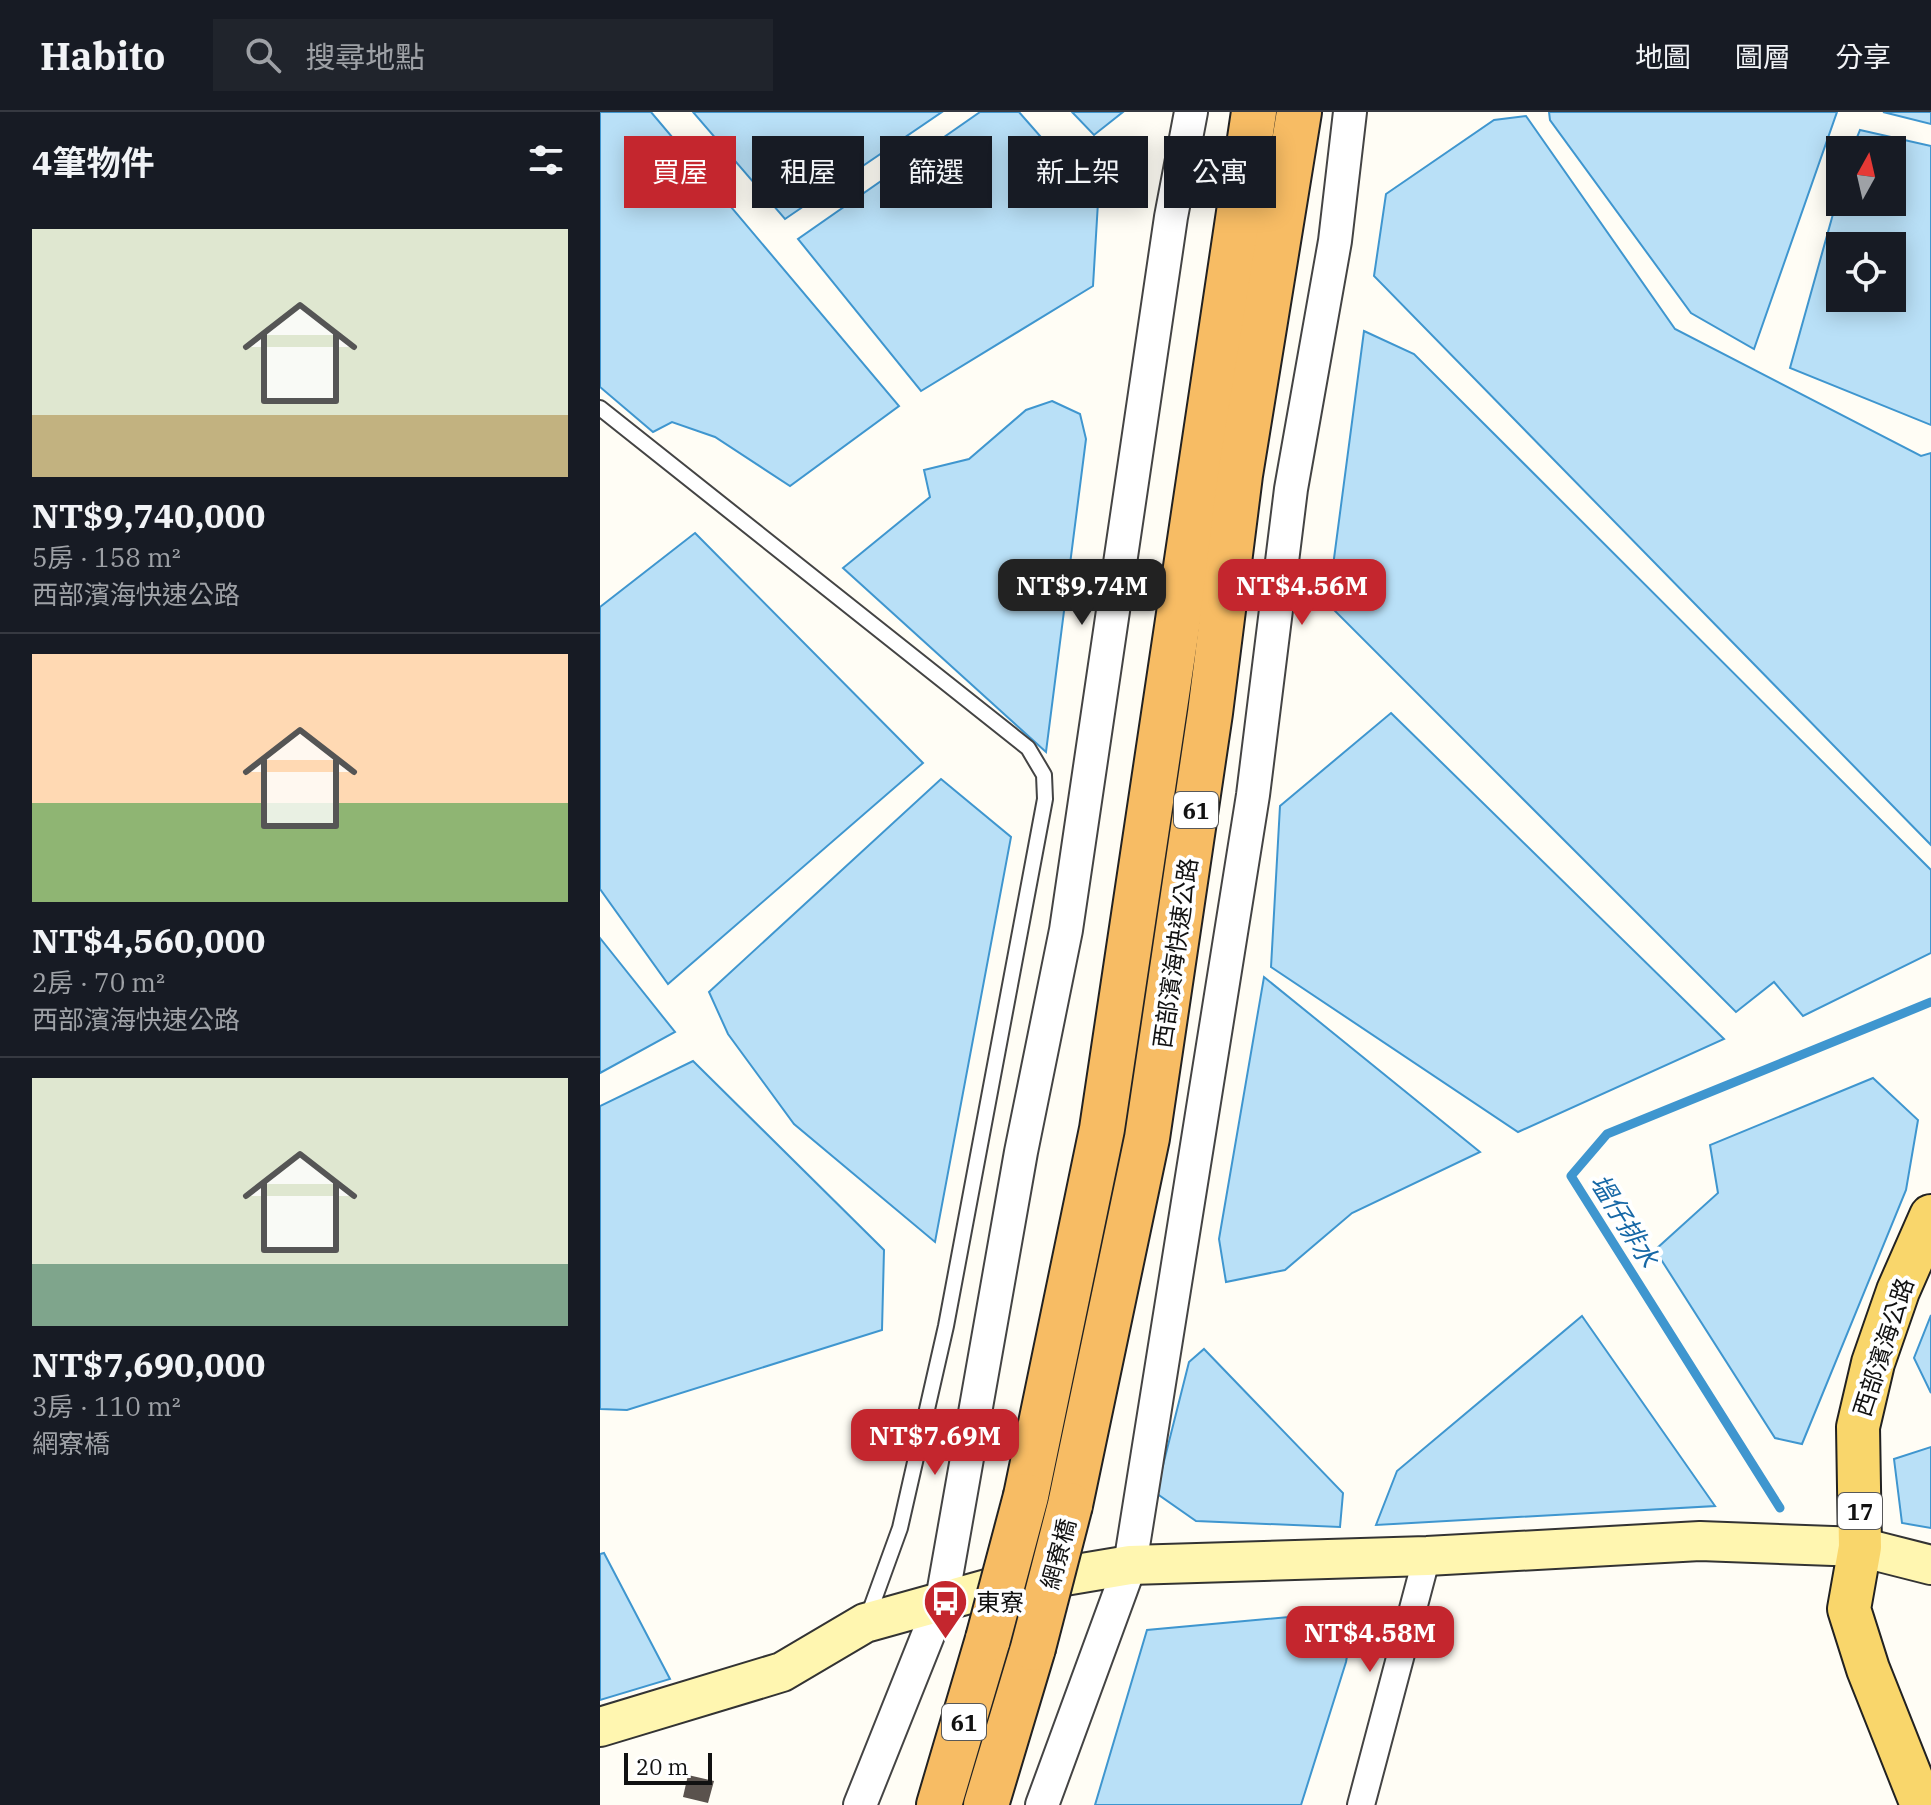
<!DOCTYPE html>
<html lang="zh-TW">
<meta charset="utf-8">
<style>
:root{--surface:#171b24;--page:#20242c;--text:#f1f3f6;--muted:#9ea1a6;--line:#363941;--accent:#c4262e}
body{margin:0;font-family:"IBM Plex Serif","Noto Sans TC",serif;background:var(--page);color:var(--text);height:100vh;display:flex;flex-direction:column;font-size:30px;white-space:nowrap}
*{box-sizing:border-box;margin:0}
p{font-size:26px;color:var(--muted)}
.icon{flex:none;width:44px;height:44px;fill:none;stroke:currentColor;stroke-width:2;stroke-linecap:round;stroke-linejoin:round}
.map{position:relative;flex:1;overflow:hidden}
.panel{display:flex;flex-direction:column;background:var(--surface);width:600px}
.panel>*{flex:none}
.guide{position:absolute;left:24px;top:24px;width:760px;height:72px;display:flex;gap:16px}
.needle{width:52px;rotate:8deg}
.buttons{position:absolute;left:1226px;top:24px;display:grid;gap:16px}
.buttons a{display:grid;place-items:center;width:80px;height:80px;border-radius:0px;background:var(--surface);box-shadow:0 4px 20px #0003;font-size:40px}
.scale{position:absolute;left:24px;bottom:20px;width:88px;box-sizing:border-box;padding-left:8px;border:4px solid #111;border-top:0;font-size:22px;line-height:28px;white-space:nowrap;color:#111;-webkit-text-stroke:6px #fff;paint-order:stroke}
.price{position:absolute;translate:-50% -68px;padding:0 18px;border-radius:16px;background:var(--accent);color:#fff;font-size:26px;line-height:52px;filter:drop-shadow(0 2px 4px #0008)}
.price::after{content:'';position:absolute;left:50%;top:48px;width:24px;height:18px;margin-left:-12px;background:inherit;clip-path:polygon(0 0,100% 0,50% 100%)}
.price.selected{background:#222;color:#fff}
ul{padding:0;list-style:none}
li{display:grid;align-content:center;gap:16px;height:424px;padding:0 32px}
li+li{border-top:2px solid var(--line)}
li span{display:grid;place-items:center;height:248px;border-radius:0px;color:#555}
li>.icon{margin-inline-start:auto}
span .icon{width:144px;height:144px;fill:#fffc;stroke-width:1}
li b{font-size:34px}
h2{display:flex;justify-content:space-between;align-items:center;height:96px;padding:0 32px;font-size:34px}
.pill{padding:0 28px;border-radius:0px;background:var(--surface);box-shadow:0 4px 20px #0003;font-size:28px;line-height:72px}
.pill.selected{background:var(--accent);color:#fff}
header{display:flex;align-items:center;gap:48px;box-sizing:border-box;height:112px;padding:0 40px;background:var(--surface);border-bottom:2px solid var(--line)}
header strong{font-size:38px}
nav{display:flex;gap:44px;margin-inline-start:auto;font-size:28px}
.search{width:560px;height:72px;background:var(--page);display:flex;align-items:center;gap:20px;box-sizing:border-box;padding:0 28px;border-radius:0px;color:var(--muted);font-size:30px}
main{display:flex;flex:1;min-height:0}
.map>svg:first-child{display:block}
</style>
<header>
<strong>Habito</strong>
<div class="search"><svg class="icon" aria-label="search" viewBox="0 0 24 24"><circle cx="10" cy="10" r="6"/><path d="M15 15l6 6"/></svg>搜尋地點</div>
<nav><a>地圖</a><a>圖層</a><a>分享</a></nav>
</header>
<main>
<section class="panel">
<h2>4筆物件<svg class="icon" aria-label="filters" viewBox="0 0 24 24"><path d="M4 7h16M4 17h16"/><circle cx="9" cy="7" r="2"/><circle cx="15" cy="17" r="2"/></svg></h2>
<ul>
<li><span style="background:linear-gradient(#dfe7d0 75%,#c2b280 0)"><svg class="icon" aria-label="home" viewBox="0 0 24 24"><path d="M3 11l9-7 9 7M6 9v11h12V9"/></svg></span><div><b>NT$9,740,000</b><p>5房 · 158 m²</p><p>西部濱海快速公路</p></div></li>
<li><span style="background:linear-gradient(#ffd9b3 60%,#8fb573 0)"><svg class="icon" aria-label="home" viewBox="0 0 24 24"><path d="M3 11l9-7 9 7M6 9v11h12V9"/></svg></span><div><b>NT$4,560,000</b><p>2房 · 70 m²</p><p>西部濱海快速公路</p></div></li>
<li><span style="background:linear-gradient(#dfe7d0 75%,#7fa58c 0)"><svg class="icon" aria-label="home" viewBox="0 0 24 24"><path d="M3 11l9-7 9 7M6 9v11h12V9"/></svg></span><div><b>NT$7,690,000</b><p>3房 · 110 m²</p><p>網寮橋</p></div></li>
</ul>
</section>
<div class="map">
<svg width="1331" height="1693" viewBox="0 0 1331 1693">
<rect width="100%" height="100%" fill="#fffdf5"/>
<!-- water -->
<g fill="#b9e0f7" stroke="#3f96cf" stroke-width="2" fill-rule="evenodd">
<path d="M0,0H51L299,294L190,374L115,325L72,310L53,320L0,275Z"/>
<path d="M93,0H342L185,107Z"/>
<path d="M380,0H419L498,90L493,174L321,279L198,127Z"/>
<path d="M472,0H523L494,23Z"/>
<path d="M949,0H1237L1154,237L1091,201L950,8Z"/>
<path d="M1283,0H1331V12Z"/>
<path d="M926,4L1075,217L1321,344L1331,341V733L774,164L786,82L894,8Z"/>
<path d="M1260,18L1331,34V313L1190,256L1240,77V90H1292V38H1252ZM1240,134H1292V186H1240Z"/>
<path d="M764,219L814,242L1331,758V841L1203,904L1174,870L1136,900L728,492Z"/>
<path d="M452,289L480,302L486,327L446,640L243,456L330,385L324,358L369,347L426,298Z"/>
<path d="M95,421L323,651L68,872L0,777V495Z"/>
<path d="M791,601L1124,927L918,1020L671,855L680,694Z"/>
<path d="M341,667L411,725L335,1130L194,1012L128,922L109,880Z"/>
<path d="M0,826L75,920L0,961Z"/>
<path d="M664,865L880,1040L752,1101L685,1158L626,1170L619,1127Z"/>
<path d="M93,949L284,1138L282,1218L27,1298L0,1297V994Z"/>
<path d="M1273,966L1318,1008L1306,1078L1202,1332L1175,1326L1055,1138L1118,1081L1110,1033Z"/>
<path d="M1331,1203V1281L1314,1246Z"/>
<path d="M982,1204L1115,1394L776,1413L797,1359Z"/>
<path d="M604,1237L743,1381L740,1415L596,1409L556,1381L589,1250Z"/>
<path d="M1331,1335V1416L1302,1411L1294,1347Z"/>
<path d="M4,1441L70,1567L0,1588V1442Z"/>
<path d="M755,1499L746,1550L701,1693H495L547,1518Z"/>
</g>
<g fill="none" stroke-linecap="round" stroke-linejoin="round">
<!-- stream -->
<path stroke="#3f96cf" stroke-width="9" d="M1180,1396L971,1064L1007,1022L1331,890"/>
</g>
<!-- building -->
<path fill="#5a524d" d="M88,1663L114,1669L108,1691L83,1685Z"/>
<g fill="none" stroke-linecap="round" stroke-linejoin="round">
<defs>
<path id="service" d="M0,296L428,636L444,663L445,687L346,1214L300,1416L267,1507"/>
<path id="minor" d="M761,1693L827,1444"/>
<g id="tertiary">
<path d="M260,1693L342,1488L421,1040L466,818L571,105L591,0"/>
<path d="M442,1693L530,1453L653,683L691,377L735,129L750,0"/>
</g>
<path id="secondary" d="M0,1615L182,1560L265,1511L387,1477L530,1453L827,1444L1100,1429L1260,1435L1331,1453"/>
<path id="primary" d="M1322,1693L1268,1557L1249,1497L1260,1435L1258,1315L1273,1251L1298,1179L1331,1104"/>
<g id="trunk">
<path d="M426,1384L502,1017L654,0"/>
<path d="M470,1393L547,1026L610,601L640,363L699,0"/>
<path d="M339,1693L388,1527"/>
<path d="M386,1693L433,1536"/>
</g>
</defs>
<!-- service casing -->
<use href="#service" stroke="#444" stroke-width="18"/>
<!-- minor casing -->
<use href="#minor" stroke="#444" stroke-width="30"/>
<!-- tertiary casing -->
<use href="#tertiary" stroke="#444" stroke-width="36"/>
<!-- secondary casing -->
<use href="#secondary" stroke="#333" stroke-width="42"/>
<!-- primary casing -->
<use href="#primary" stroke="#222" stroke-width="46"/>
<!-- trunk casing -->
<use href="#trunk" stroke="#222" stroke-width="48"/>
<!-- service -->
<use href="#service" stroke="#fff" stroke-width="14"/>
<!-- minor -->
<use href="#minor" stroke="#fff" stroke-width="26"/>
<!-- tertiary -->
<use href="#tertiary" stroke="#fff" stroke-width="32"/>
<!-- secondary -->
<use href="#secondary" stroke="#fff6b0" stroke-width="38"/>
<!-- primary -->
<use href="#primary" stroke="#f9d66b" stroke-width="42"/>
<!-- trunk -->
<use href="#trunk" stroke="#f7bc64" stroke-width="44"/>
<defs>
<g id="trunk-bridge">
<path d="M388,1527L426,1384"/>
<path d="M433,1536L470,1393"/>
</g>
</defs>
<!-- trunk-bridge casing -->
<use href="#trunk-bridge" stroke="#222" stroke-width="48" stroke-linecap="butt"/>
<!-- trunk-bridge -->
<use href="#trunk-bridge" stroke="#f7bc64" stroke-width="44"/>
</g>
<!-- icons -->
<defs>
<symbol id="bus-pin" viewBox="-11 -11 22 30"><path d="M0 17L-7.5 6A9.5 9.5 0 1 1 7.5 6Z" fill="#c4262e" stroke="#fff"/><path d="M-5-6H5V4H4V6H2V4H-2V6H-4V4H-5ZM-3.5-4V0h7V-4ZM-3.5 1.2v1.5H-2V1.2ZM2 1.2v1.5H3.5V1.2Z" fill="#fff"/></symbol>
</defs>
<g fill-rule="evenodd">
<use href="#bus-pin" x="320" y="1464" width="51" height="69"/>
</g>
<g text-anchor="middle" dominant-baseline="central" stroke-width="8" stroke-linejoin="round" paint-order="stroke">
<!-- shield labels -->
<g fill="#fff" stroke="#585858" stroke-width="2">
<rect x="574" y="680" width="44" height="36" rx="6"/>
<rect x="1238" y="1381" width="44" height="36" rx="6"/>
<rect x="342" y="1592" width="44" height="36" rx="6"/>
</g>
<g font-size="22" font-weight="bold" fill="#111">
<text x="596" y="698">61</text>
<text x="1260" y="1399">17</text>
<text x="364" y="1610">61</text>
</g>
<!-- street labels -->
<g font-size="24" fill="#111" stroke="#fff">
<text transform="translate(575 841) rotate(-82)">西部濱海快速公路</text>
<text transform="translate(1283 1235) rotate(-72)">西部濱海公路</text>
<text transform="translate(458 1442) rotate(-75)">網寮橋</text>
</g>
<!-- poi labels -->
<g font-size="24" fill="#111" stroke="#fff" text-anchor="start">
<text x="376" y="1490">東寮</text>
</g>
<!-- water labels -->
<g font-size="26" font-style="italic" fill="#1768a6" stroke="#fff">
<text transform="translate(1025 1108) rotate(58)">塭仔排水</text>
</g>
</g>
</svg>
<div class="buttons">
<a><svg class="needle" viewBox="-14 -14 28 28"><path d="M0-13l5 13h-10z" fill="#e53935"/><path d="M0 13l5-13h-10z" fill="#9ea1a6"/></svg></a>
<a><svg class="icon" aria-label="locate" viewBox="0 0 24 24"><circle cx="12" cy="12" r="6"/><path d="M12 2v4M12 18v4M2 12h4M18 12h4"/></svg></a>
</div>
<div class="scale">20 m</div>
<b class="price selected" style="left:482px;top:515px">NT$9.74M</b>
<b class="price" style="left:702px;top:515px">NT$4.56M</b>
<b class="price" style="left:335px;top:1365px">NT$7.69M</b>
<b class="price" style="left:770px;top:1562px">NT$4.58M</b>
<div class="guide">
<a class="pill selected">買屋</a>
<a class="pill">租屋</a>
<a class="pill">篩選</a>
<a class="pill">新上架</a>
<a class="pill">公寓</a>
</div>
</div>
</main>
